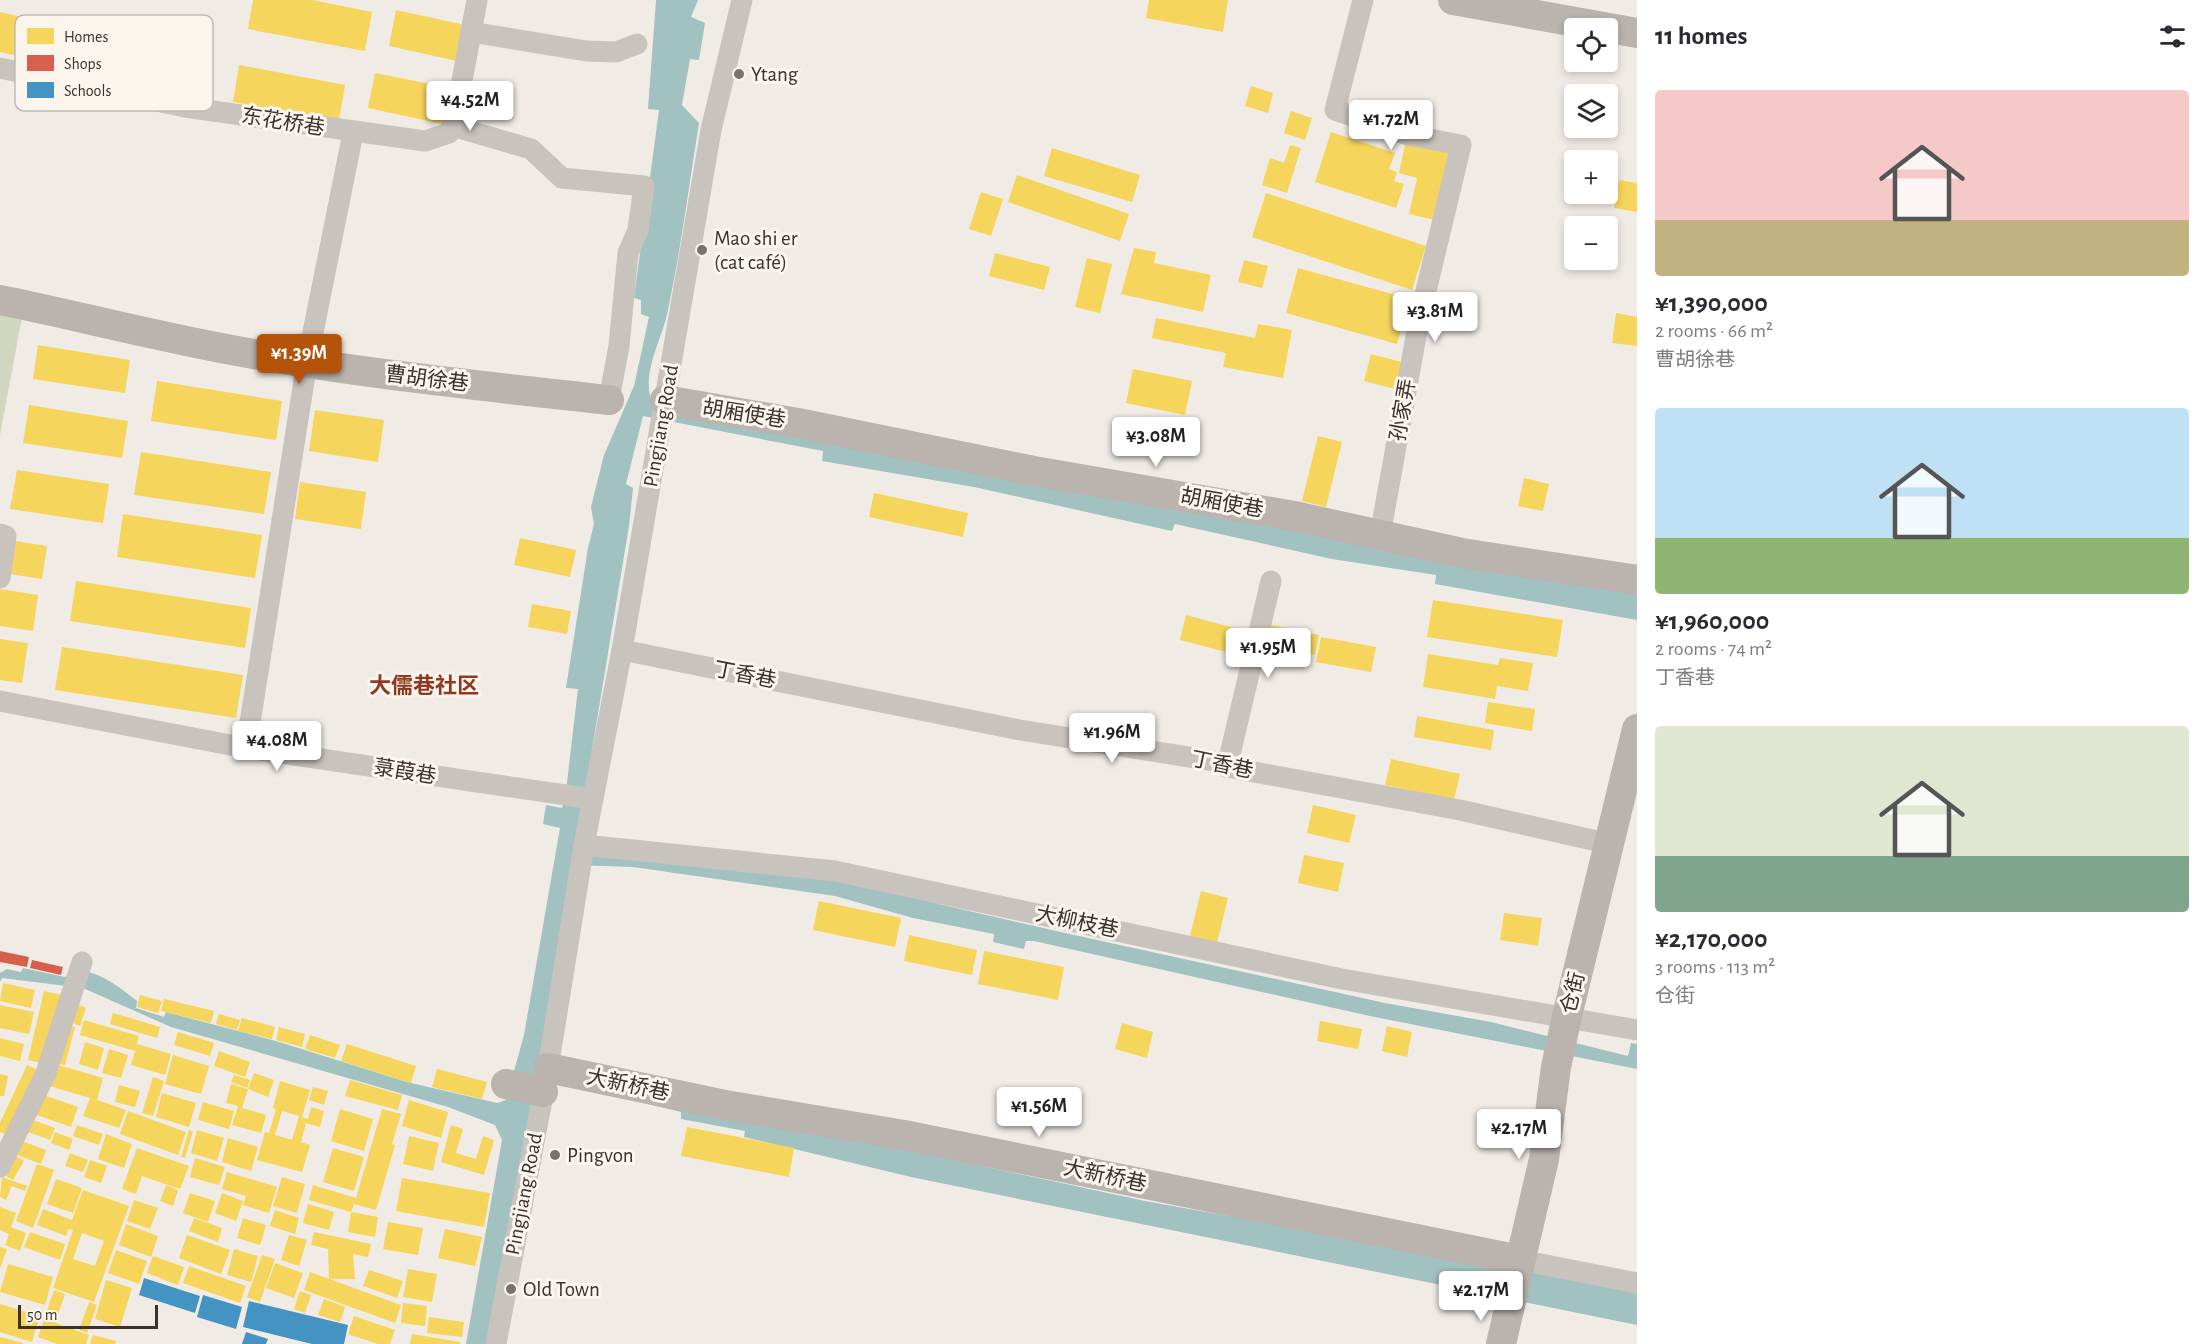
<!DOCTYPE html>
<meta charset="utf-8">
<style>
:root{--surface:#fff;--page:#f7f7f7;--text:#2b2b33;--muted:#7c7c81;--accent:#b45309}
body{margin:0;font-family:"Alegreya Sans","Noto Sans SC",sans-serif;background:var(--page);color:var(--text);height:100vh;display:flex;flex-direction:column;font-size:22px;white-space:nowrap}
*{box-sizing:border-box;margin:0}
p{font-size:20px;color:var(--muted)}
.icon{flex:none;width:33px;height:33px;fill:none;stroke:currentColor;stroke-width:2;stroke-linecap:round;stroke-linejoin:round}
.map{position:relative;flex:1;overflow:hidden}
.drawer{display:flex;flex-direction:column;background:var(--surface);width:570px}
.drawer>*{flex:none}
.buttons{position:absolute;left:1564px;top:18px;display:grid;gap:12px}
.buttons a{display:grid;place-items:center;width:54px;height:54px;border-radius:6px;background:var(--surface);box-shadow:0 3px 9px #0003;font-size:30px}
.scale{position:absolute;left:18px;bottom:15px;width:140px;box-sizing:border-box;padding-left:6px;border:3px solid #3b302b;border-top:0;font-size:16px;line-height:21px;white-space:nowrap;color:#3b302b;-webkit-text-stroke:4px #fbf5ee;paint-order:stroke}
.price{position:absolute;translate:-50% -51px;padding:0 14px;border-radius:6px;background:#fff;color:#222;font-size:20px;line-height:39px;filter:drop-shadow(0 2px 3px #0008)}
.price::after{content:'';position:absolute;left:50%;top:36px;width:18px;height:14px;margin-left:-9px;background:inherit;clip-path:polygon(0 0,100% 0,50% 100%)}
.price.current{background:var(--accent);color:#fff}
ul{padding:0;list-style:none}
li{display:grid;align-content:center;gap:12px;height:318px;padding:0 18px}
li span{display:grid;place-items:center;height:186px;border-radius:6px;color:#555}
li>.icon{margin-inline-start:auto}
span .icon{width:108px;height:108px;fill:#fffc;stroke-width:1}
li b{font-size:26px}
h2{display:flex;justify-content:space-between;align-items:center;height:72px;padding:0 18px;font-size:26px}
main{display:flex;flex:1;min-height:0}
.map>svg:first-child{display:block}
</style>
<main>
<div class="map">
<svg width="1637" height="1344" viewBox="0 0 1637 1344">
<rect width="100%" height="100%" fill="#f0ebe5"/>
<!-- green -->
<path fill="#d1d6bf" d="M0,313L22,317L0,435Z"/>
<!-- water -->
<path fill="#a1c2c1" d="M656,0H698L691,17L705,23L699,60L690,59L682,105L699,123C689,186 681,248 668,310C663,338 642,370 651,399L1637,592V620L1435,584L1436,575L1332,559L1175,524L1172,531L974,487L822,461L823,451L643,416L626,484L633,488L629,526L575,853L860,882L939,904L1065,933L1385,1003L1491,1022L1628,1056L1631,1043L1637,1044V1069L1370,1016L1034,941H1026L1024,949L993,942L994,934L913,918L835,896L633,867L574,865L539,1071L1145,1201L1637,1289V1325L911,1177L744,1137L745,1131L681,1119V1112L539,1077L487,1344H466L502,1140L495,1125L448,1107L171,1027L83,988L2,978L0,982V973L7,969L21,972L23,968L65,977L76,970C101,972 118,986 137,1001L136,1008L164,1017L166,1012L276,1041L407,1082L497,1103L506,1100L524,1035L560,828L543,824L546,805L562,808L565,799L578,689L566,688L588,548L594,524L591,507L604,455L634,386L649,317L641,314V300L634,298L659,110L648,109Z"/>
<!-- homes -->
<g fill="#f6d55c" fill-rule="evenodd">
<path d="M253,0H312L372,12L365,51L248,29Z"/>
<path d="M1149,0H1228L1223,32L1146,18Z"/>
<path d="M396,10L465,25L457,61L389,46Z"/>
<path d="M0,12L87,32L79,70L0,52Z"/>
<path d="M239,65L345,85L339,121L233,102Z"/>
<path d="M375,73L455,89L447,125L368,108Z"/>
<path d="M1251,86L1273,93L1268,113L1245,106Z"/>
<path d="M1291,111L1312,118L1305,140L1284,133Z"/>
<path d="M1331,132L1395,153L1389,169L1397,172L1394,181L1404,184L1396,208L1315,182Z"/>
<path d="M1406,140L1450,150L1435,220L1409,214L1417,178L1399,173Z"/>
<path d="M1290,145L1301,148L1287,193L1262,185L1270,158L1284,163Z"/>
<path d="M1052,148L1140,175L1132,202L1044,176Z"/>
<path d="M1017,175L1129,214L1120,241L1008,202Z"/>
<path d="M1619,180L1637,183V212L1614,208Z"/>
<path d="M981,192L1003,199L991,236L969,229Z"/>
<path d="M1266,193L1426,246L1412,290L1252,237Z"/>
<path d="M1134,248L1156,252L1154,263L1211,275L1203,312L1121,294Z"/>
<path d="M995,253L1050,267L1044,290L989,276Z"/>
<path d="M1087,258L1112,264L1100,313L1075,307Z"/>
<path d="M1244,260L1268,266L1262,288L1238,282Z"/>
<path d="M1298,268L1410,299L1397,344L1286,313Z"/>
<path d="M1616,313L1637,317V346L1612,343Z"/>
<path d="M1156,318L1255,338L1258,324L1292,330L1283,378L1223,367L1226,353L1152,338Z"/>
<path d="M38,345L130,360L125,393L33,379Z"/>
<path d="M1371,354L1402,362L1395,389L1364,381Z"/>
<path d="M1133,369L1192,381L1185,415L1126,403Z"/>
<path d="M157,381L282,401L276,440L151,421Z"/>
<path d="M29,405L128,421L122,458L23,443Z"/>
<path d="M315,410L384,420L378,462L309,451Z"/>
<path d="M1318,436L1342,442L1326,507L1302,501Z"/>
<path d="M141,452L271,472L264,514L134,495Z"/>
<path d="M17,470L109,484L103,523L10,509Z"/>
<path d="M1524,478L1549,484L1543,511L1518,506Z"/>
<path d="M300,482L366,492L361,529L295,519Z"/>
<path d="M874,493L968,513L963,537L869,517Z"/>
<path d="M123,514L262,535L255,578L117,557Z"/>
<path d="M520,538L576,550L570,577L514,565Z"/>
<path d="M9,540L47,546L42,579L4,573Z"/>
<path d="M76,581L251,608L245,648L70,621Z"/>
<path d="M0,589L38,595L33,631L0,626Z"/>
<path d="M1433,600L1563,620L1557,657L1427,637Z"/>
<path d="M532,604L571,611L567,634L528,627Z"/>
<path d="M1186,615L1253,633L1246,657L1180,640Z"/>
<path d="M1266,624L1319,635L1315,655L1261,644Z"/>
<path d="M1321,637L1376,647L1371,672L1316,662Z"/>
<path d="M0,639L28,643L22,683L0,680Z"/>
<path d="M62,647L243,675L236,718L55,690Z"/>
<path d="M1428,654L1498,665L1500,658L1533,663L1528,691L1497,686L1495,699L1423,687Z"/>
<path d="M1488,702L1535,709L1532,731L1485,723Z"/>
<path d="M1417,716L1494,730L1491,750L1414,737Z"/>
<path d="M1391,759L1460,774L1454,800L1385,785Z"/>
<path d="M1313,805L1356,815L1349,843L1307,833Z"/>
<path d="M1304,855L1344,863L1338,892L1298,883Z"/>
<path d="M1201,891L1228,898L1216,947L1189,940Z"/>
<path d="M819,901L901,918L895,947L813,930Z"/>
<path d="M1504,913L1542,918L1538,946L1500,940Z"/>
<path d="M909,935L977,950L972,975L904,961Z"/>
<path d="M984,951L1064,967L1058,1000L978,984Z"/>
<path d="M3,983L35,990L31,1008L0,1001Z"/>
<path d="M44,991L62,995L46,1064L28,1060Z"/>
<path d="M140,995L162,1001L158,1013L137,1007Z"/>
<path d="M164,999L214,1011L211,1023L161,1011Z"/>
<path d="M75,1003L86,1008L80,1026L68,1021Z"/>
<path d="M0,1005L34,1012L29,1034L0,1028Z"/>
<path d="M113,1013L160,1027L157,1038L110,1024Z"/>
<path d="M219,1014L240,1020L237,1030L216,1024Z"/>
<path d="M242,1018L275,1027L272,1039L238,1031Z"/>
<path d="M84,1020L139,1036L137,1044L171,1054L165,1075L131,1065L135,1051L80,1035Z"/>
<path d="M1320,1021L1362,1029L1358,1049L1317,1041Z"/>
<path d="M1122,1023L1153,1032L1147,1058L1115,1049Z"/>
<path d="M66,1025L75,1027L65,1065L56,1063Z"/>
<path d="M1387,1026L1412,1032L1407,1057L1382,1051Z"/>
<path d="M279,1027L305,1034L302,1047L276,1040Z"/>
<path d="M178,1032L214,1043L210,1056L174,1045Z"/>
<path d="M310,1035L340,1045L335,1058L305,1049Z"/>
<path d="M0,1038L24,1044L20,1061L0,1056Z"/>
<path d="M85,1042L104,1048L98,1070L79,1064Z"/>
<path d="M347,1044L416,1066L411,1083L341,1061Z"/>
<path d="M109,1049L128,1055L121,1078L102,1073Z"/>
<path d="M219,1051L250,1062L245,1077L214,1066Z"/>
<path d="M173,1055L209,1066L201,1094L165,1084Z"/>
<path d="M55,1064L103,1078L97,1100L126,1110L119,1128L83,1116L90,1098L49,1086Z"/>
<path d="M27,1065L42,1072L11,1137L0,1132V1123Z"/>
<path d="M437,1069L487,1082L482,1099L432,1087Z"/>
<path d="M254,1073L274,1080L268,1097L248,1089Z"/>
<path d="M0,1074L8,1076L4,1096H0Z"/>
<path d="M234,1075L250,1080L247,1088L231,1082Z"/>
<path d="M153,1077L164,1081L153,1116L142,1113Z"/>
<path d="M350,1080L402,1095L398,1110L345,1096Z"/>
<path d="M280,1081L310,1090L302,1117L308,1119L311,1107L324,1111L320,1127L306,1123L301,1142L310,1145L302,1172L257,1160L265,1132L269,1133L276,1109L273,1108ZM282,1111L299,1116L292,1140L275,1135Z"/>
<path d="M231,1084L248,1089L242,1108L266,1115L261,1133L232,1125L238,1106L226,1103Z"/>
<path d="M119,1085L140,1091L135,1107L115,1102Z"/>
<path d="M313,1087L328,1091L324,1105L309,1100Z"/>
<path d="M162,1093L196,1103L189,1127L156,1117Z"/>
<path d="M41,1094L78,1107L71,1127L34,1114Z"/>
<path d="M409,1100L448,1112L441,1138L402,1126Z"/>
<path d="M203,1102L234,1111L229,1129L198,1120Z"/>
<path d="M340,1109L373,1119L364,1151L331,1141Z"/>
<path d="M382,1109L401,1114L392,1144L395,1145L376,1210L354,1204L351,1212L309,1200L313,1185L356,1198Z"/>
<path d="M128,1111L186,1132L178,1155L120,1134Z"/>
<path d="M33,1120L55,1128L50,1140L28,1132Z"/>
<path d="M77,1125L103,1134L99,1145L73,1136Z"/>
<path d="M451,1125L463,1129L456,1153L476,1159L483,1136L494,1140L484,1175L441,1162Z"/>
<path d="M687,1127L794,1148L789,1177L681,1156Z"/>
<path d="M189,1130L193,1131L185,1158L181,1157Z"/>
<path d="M197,1130L224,1138L217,1161L191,1153Z"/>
<path d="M55,1132L73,1139L69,1150L51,1143Z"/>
<path d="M106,1134L132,1144L124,1168L98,1159Z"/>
<path d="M409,1136L439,1143L433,1171L403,1164Z"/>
<path d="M228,1138L258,1147L251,1171L222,1162Z"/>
<path d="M22,1141L46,1150L41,1164L17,1155Z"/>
<path d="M137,1148L189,1166L180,1189L142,1176L136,1194L122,1189Z"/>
<path d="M333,1148L364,1157L354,1191L323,1182Z"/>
<path d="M70,1153L88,1160L83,1172L65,1166Z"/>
<path d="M16,1156L24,1161L13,1180L4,1175Z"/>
<path d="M195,1158L225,1167L219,1185L190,1177Z"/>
<path d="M90,1160L107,1166L101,1183L84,1177Z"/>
<path d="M37,1164L54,1170L33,1228L16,1221Z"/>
<path d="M227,1172L277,1187L269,1213L243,1205L246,1196L222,1189Z"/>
<path d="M2,1177L27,1186L25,1191L12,1186L6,1200L0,1197Z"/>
<path d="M282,1177L305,1184L297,1213L273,1206Z"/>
<path d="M402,1178L490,1193L484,1227L396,1211Z"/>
<path d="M56,1179L82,1188L73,1213L47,1204Z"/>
<path d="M166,1185L178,1190L173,1206L160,1201Z"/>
<path d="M83,1190L129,1206L94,1302L53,1288L73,1230L68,1229L66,1236L37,1225L43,1209L72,1220ZM82,1233L104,1241L95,1266L73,1259Z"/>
<path d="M190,1193L215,1201L208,1222L183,1213Z"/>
<path d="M222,1193L243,1201L236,1221L215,1213Z"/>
<path d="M134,1200L158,1208L150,1229L127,1221Z"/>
<path d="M308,1204L334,1212L329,1230L303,1223Z"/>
<path d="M0,1207L16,1213L11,1227L26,1233L20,1251L5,1245L9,1234L0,1230Z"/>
<path d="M275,1210L299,1218L295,1234L270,1226Z"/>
<path d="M351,1212L378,1217L375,1237L348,1232Z"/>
<path d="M194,1218L222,1228L218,1242L189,1231Z"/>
<path d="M243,1218L266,1225L260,1245L237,1238Z"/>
<path d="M388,1222L423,1228L418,1255L383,1249Z"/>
<path d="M126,1224L158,1236L151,1257L119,1245Z"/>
<path d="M445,1229L482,1237L475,1266L438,1258Z"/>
<path d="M30,1232L65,1244L60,1260L24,1247Z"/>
<path d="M314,1232L371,1244L368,1257L353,1254L355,1279H329L328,1249L311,1245Z"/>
<path d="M187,1235L230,1250L221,1274L179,1258Z"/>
<path d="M289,1235L307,1240L299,1266L281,1260Z"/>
<path d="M0,1247L7,1249L0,1269Z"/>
<path d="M234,1249L258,1256L251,1282L227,1275Z"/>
<path d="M116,1250L147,1261L139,1284L108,1273Z"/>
<path d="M262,1255L275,1259L260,1302L247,1297Z"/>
<path d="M153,1256L184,1267L178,1285L147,1273Z"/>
<path d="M275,1263L303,1273L294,1298L266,1288Z"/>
<path d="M8,1264L53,1277L45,1305L0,1292Z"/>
<path d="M189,1266L246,1286L240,1303L183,1283Z"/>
<path d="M408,1269L437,1274L432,1302L403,1297Z"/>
<path d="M369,1270L403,1281L397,1298L363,1286Z"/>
<path d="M310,1272L401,1305L395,1323L304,1290Z"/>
<path d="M106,1280L132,1288L120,1327L95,1319Z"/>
<path d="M54,1290L65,1294L55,1323L89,1335L86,1344H57L38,1337Z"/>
<path d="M300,1291L311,1295L305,1313L294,1309Z"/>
<path d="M324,1299L345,1307L340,1322L318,1315Z"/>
<path d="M89,1302L97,1305L87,1333L79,1330Z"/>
<path d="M403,1303L427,1306L425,1326L401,1323Z"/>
<path d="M0,1304L40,1316L32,1342L0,1332Z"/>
<path d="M354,1316L395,1330L390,1344H378L348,1334Z"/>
<path d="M429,1317L464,1322L462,1337L427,1333Z"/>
<path d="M412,1334L460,1342V1344H410Z"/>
<path d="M93,1335L116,1341L115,1344H90Z"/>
<path d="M0,1337L23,1343L22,1344H0Z"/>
</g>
<!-- shops -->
<g fill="#d6604d">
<path d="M0,951L29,957L27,967L0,962Z"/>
<path d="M32,960L63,967L61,975L30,968Z"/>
</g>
<!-- schools -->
<g fill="#4393c3">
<path d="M144,1278L200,1296L195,1313L139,1295Z"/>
<path d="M203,1295L242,1307L236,1329L197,1317Z"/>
<path d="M249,1301L348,1325L344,1344H312L243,1327Z"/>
<path d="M246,1332L268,1339L266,1344H242Z"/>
</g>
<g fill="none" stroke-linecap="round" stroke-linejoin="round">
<!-- street -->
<g stroke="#c9c3be" stroke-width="21">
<path d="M1363,0L1335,110L1408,135L1461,145L1419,320L1380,535"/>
<path d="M471,32L586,51L616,52L637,44"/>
<path d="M0,68L185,107L425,141L449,133L456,113L477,0"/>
<path d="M452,126L531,149L562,178L644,186L638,230L628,253L619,346L609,400"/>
<path d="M0,534L6,536L0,578"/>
<path d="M622,650L1020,730L1214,761L1227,767L1460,810L1610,844"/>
<path d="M0,701L246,748L593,799"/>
<path d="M246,748L307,362L353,133"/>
<path d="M1227,767L1271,581"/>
<path d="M584,845L835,871L1342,979L1637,1030"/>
<path d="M0,1167L46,1073L82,962"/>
<path d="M1520,1260L1637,1283"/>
<path d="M496,1344L548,1068L584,845L622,650L711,130L742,0"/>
</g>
<!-- secondary -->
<g stroke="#bab3ae" stroke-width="30">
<path d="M1453,0L1637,33"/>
<path d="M0,300C60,312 118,327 177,339C320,370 465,384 609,400"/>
<path d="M665,400L798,423L1034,471L1294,516L1462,553L1637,580"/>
<path d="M548,1068L725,1105L904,1135L1520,1260"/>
<path d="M506,1084L543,1092"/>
<path d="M1501,1344L1544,1159L1556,1067L1567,1016L1637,729"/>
</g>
</g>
<!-- markers -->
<g fill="#7a716c" stroke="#fbf5ee" stroke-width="2">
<circle cx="739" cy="74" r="6"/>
<circle cx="702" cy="250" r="6"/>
<circle cx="555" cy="1155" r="6"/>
<circle cx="511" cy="1289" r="6"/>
</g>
<g text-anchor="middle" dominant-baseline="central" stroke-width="6" stroke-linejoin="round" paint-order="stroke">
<!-- poi labels -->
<g font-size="21" fill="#3b302b" stroke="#fbf5ee" text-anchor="start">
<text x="751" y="74">Ytang</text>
<text x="714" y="238">Mao shi er<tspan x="714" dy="24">(cat café)</tspan></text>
<text x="567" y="1155">Pingvon</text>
<text x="523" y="1289">Old Town</text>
</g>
<!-- street labels -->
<g font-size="21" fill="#3b302b" stroke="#fbf5ee">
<text transform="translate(283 122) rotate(9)">东花桥巷</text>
<text transform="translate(427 379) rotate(7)">曹胡徐巷</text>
<text transform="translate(1403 410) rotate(-80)">孙家弄</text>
<text transform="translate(744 414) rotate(9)">胡厢使巷</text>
<text transform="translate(661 426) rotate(-80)">Pingjiang Road</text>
<text transform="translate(1222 503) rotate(10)">胡厢使巷</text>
<text transform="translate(745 675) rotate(11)">丁香巷</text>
<text transform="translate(1222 765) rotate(12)">丁香巷</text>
<text transform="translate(405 772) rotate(9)">菉葭巷</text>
<text transform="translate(1077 922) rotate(12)">大柳枝巷</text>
<text transform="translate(1573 993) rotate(-76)">仓街</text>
<text transform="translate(628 1085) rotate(12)">大新桥巷</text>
<text transform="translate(1105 1176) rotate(12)">大新桥巷</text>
<text transform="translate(524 1194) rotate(-79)">Pingjiang Road</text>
</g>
<!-- neighbourhood labels -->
<g font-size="22" font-weight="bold" fill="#8c3b22" stroke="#fbf5ee">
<text x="424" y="686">大儒巷社区</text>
</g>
</g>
<!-- legend -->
<rect x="15" y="15" width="198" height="96" rx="9" fill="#fbf5ee" stroke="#c1bab4" stroke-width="1.5"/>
<rect x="27" y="28" width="27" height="16" fill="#f6d55c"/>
<rect x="27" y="55" width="27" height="16" fill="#d6604d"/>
<rect x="27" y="82" width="27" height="16" fill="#4393c3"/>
<g font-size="16" fill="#3b302b">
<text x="64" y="42">Homes</text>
<text x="64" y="69">Shops</text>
<text x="64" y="96">Schools</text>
</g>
</svg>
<div class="buttons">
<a><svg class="icon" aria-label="locate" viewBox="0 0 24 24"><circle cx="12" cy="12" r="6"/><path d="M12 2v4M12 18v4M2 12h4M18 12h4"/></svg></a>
<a><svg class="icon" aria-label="layers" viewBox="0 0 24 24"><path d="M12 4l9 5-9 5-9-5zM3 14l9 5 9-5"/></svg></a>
<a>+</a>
<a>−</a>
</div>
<div class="scale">50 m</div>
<b class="price" style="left:470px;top:132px">¥4.52M</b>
<b class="price" style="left:1391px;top:151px">¥1.72M</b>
<b class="price" style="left:1435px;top:343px">¥3.81M</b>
<b class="price current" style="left:299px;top:385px">¥1.39M</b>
<b class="price" style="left:1156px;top:468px">¥3.08M</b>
<b class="price" style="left:1268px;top:679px">¥1.95M</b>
<b class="price" style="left:1112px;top:764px">¥1.96M</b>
<b class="price" style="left:277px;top:772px">¥4.08M</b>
<b class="price" style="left:1039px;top:1138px">¥1.56M</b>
<b class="price" style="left:1519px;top:1160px">¥2.17M</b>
<b class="price" style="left:1481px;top:1322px">¥2.17M</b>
</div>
<section class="drawer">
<h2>11 homes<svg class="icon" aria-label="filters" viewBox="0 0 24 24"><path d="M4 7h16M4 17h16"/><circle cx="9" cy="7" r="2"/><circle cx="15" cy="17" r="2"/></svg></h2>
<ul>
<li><span style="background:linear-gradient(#f6c9c9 70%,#c2b280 0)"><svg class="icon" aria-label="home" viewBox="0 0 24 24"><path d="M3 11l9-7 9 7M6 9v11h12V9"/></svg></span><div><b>¥1,390,000</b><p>2 rooms · 66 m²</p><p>曹胡徐巷</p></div></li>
<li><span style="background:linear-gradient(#bfe0f5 70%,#8fb573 0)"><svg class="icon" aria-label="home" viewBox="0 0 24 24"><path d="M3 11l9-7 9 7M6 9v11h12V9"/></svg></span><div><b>¥1,960,000</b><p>2 rooms · 74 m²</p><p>丁香巷</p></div></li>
<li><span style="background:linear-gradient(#dfe7d0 70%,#7fa58c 0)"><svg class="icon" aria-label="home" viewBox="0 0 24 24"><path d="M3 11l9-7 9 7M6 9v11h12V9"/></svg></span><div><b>¥2,170,000</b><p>3 rooms · 113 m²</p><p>仓街</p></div></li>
</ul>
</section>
</main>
